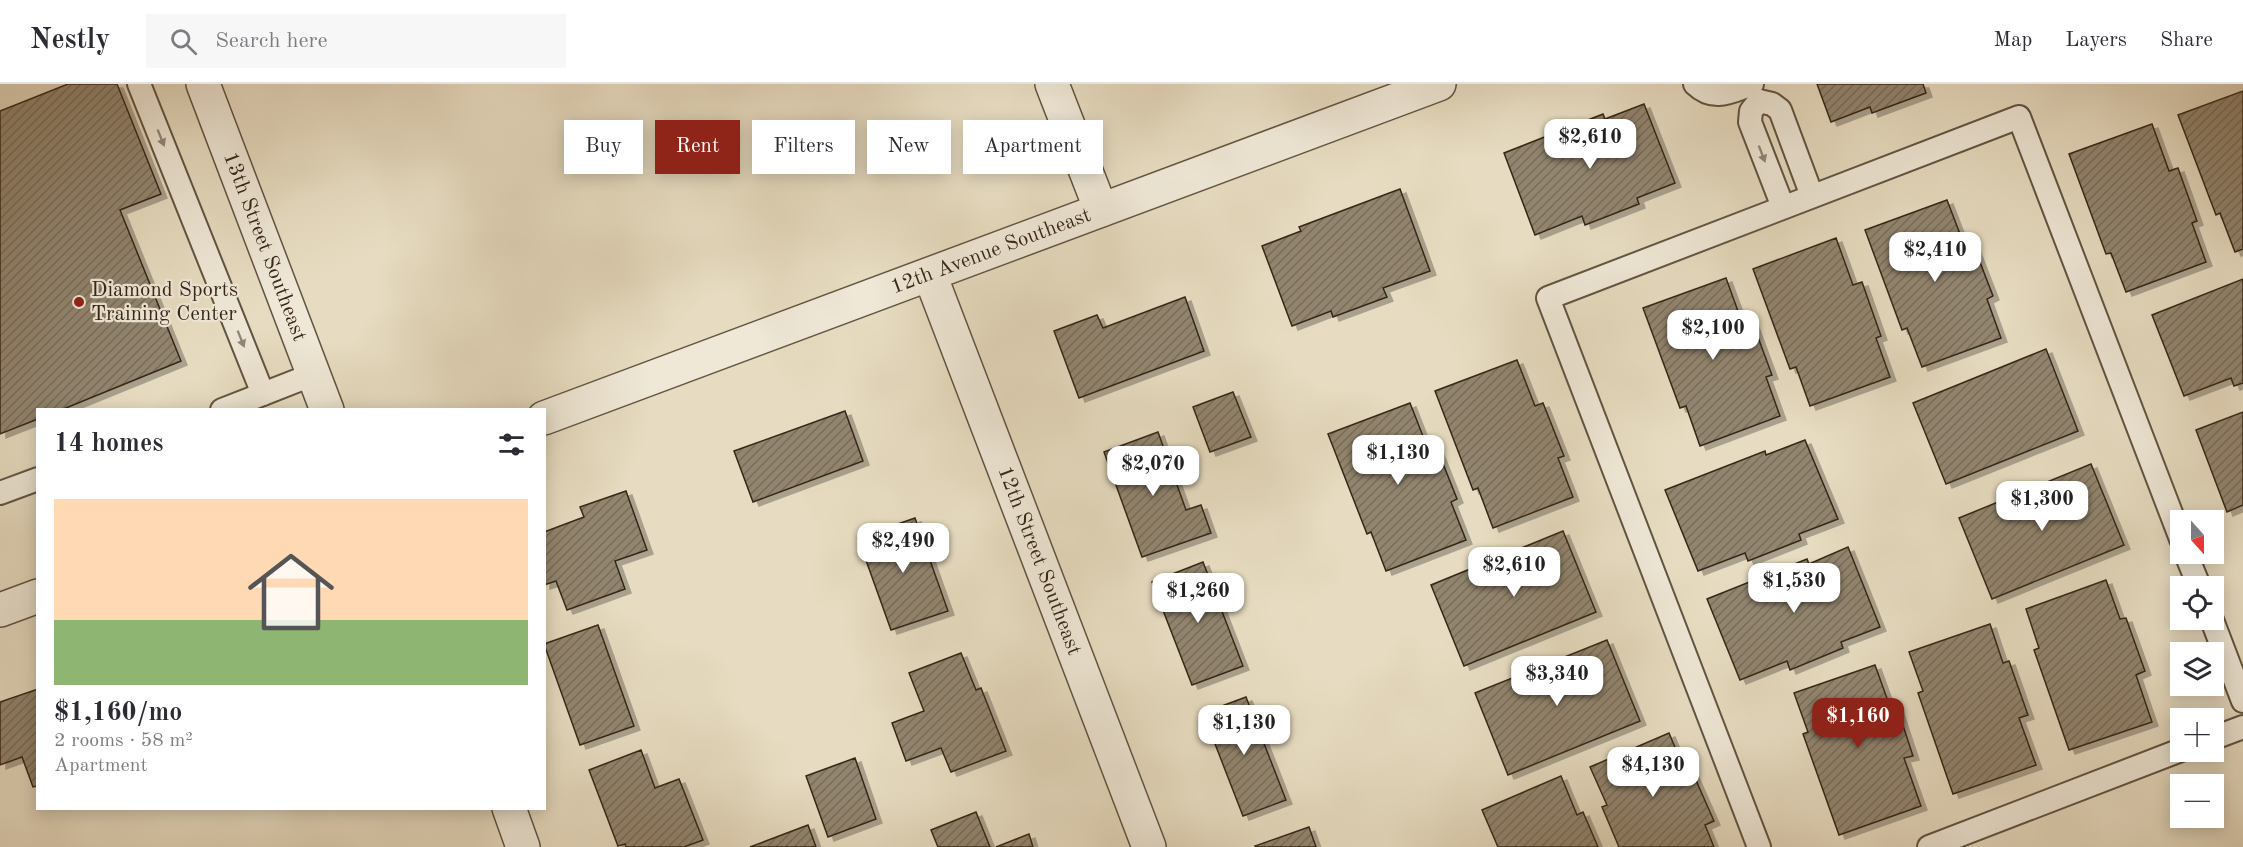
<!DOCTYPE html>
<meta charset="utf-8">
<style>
:root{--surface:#fff;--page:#f7f7f7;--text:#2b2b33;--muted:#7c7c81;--line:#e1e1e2;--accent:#8f2418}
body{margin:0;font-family:"Old Standard TT",serif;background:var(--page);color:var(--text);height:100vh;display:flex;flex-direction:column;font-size:22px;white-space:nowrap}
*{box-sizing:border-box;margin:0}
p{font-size:20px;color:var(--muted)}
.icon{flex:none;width:33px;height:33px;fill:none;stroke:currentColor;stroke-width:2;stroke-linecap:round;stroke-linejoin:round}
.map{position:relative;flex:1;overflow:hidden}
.sheet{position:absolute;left:36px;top:324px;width:510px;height:402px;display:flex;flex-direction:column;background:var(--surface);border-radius:0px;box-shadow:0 3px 15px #0003}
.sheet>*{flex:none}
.hud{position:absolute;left:564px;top:36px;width:570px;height:54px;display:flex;gap:12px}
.needle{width:39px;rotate:159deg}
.fabs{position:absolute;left:2170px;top:426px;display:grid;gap:12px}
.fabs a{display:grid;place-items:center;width:54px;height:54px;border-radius:0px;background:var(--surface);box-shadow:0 3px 15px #0003;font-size:30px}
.price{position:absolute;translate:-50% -51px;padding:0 14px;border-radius:12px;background:#fff;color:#222;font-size:20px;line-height:39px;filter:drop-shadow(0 2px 3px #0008)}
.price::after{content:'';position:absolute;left:50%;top:36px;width:18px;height:14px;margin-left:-9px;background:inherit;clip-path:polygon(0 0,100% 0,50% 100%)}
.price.current{background:var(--accent);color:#fff}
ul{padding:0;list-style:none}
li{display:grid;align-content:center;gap:12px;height:318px;padding:0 18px}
li span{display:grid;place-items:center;height:186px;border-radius:0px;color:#555}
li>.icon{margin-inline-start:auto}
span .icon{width:108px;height:108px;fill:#fffc;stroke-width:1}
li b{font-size:26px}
h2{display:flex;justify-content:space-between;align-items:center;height:72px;padding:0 18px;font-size:26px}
.tag{padding:0 21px;border-radius:0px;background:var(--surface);box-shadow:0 3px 15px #0003;font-size:21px;line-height:54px}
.tag.current{background:var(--accent);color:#fff}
header{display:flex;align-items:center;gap:36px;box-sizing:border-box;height:84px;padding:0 30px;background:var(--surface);border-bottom:2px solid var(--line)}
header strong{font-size:28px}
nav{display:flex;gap:33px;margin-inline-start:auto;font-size:21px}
.search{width:420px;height:54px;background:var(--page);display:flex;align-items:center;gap:15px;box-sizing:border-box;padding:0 21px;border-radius:0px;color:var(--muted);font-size:22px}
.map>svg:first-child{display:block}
</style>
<header>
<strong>Nestly</strong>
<div class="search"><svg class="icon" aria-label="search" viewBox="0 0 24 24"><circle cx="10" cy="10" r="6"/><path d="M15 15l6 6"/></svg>Search here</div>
<nav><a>Map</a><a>Layers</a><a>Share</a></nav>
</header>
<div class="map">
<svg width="2243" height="763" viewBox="0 0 2243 763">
<defs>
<pattern id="building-hatch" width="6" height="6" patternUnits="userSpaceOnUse" patternTransform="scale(1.5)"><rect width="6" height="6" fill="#92856f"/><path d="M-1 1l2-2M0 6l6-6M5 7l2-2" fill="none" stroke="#786d5a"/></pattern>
<filter id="shadow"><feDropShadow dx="6" dy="4" stdDeviation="0" flood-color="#0004"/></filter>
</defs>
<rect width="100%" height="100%" fill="#e7dcc1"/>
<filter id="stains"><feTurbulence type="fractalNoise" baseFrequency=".00333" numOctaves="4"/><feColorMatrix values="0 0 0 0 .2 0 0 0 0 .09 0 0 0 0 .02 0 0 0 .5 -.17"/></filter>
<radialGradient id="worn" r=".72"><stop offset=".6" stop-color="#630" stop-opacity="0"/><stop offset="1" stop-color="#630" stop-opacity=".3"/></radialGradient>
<!-- building -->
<g fill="url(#building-hatch)" stroke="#362617" stroke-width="1.5" filter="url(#shadow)">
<path d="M68,0H117L161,110L120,126L181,277L61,326H38V335L0,350V27Z"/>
<path d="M1817,0H1923L1926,9L1872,29L1870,23L1831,38Z"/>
<path d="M2243,7V165L2235,168L2220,129L2216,131L2178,31Z"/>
<path d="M1644,20L1675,99L1637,114L1639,120L1585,141L1582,132L1535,151L1504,69L1603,30L1605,35Z"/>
<path d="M2152,40L2169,87L2178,84L2197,137L2192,139L2206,178L2126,208L2111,169L2106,170L2069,70Z"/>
<path d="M1400,105L1430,187L1383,204L1387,213L1333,233L1331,227L1292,242L1262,162L1301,147L1299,143Z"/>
<path d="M1947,116L1965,163L1973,160L1993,212L1987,215L2001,254L1922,283L1907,244L1902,246L1865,146Z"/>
<path d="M1836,154L1853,201L1862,198L1881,252L1876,254L1890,293L1810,322L1796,283L1790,285L1753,185Z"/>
<path d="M1726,194L1743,241L1752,237L1772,291L1766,293L1780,332L1700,362L1686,322L1680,324L1643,224Z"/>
<path d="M2243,195V299L2234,302L2231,294L2184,312L2152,231Z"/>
<path d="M1185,213L1204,267L1079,314L1054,247L1097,231L1103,244Z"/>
<path d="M2046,265L2078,347L1946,400L1913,319Z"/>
<path d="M1517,276L1535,322L1543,319L1564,372L1558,374L1573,413L1493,444L1478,404L1473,406L1435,307Z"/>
<path d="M1233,308L1251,353L1210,368L1193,323Z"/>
<path d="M1410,319L1428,365L1436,362L1457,415L1451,418L1466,456L1386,487L1371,448L1367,450L1328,350Z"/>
<path d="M845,327L863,377L753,418L734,367Z"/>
<path d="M2243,328V421L2227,428L2196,346Z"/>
<path d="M1158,348L1186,426L1201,421L1211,449L1142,473L1104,368Z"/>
<path d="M1805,356L1838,435L1799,450L1801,456L1748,477L1745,469L1698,487L1665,406L1765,367L1766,371Z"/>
<path d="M2091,380L2124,461L1992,515L1959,434Z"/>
<path d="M626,407L647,466L615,477L625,505L567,526L556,497L544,501V448L584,433L580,423Z"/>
<path d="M915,434L948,527L891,546L858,454Z"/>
<path d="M1563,447L1596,528L1464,582L1431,501Z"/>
<path d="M1848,463L1880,543L1841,558L1843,564L1790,586L1787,577L1740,596L1707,515L1807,475L1809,480Z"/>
<path d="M1203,478L1243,582L1192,601L1152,498Z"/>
<path d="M2106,496L2120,535L2126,534L2145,587L2136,591L2152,638L2069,666L2034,566L2039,564L2026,525Z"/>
<path d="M1990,540L2003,579L2009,577L2028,631L2019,634L2036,681L1953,710L1918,609L1923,607L1909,568Z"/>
<path d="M598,541L634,642L580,661L544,560Z"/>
<path d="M1607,556L1640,637L1508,691L1475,609Z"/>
<path d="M961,569L976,606L981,604L1006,667L951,688L941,664L906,677L892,639L924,627L909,589Z"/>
<path d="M1875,581L1889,620L1895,617L1913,672L1904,674L1921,722L1839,751L1803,650L1808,648L1794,609Z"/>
<path d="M38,605V702L33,703L22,673L0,681V618Z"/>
<path d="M1246,613L1286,716L1243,732L1203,629Z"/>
<path d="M1669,649L1685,687L1691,685L1714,737L1705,741L1714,763H1619L1602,723L1607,721L1590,683Z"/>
<path d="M641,666L655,704L679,695L703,756L684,763H626L625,760L618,762L589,686Z"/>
<path d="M855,674L876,735L828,753L806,692Z"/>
<path d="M1561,692L1577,731L1583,728L1598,763H1498L1482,726Z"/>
<path d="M976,728L990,763H938L931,746Z"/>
<path d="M808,741L816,763H750Z"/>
<path d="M1309,743L1316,763H1256L1255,762Z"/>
<path d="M1029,750L1033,763H996Z"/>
</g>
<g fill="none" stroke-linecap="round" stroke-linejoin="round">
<defs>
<g id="lane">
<path d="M139,0L263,310"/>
<path d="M1695,0C1714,18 1730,8 1752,0"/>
<path d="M1759,17L1751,27L1750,38L1783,123"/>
<path d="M1759,17L1772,20L1780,26L1812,112"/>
<path d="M222,326L314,290"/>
<path d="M0,409L38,395"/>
<path d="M2186,470L2199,502"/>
<path d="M2212,536L2243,617"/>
<path d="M2214,654L2243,643"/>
<path d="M1759,763L1548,214L2019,33L2181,455"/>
<path d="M1929,763L2181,666"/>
</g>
<g id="street">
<path id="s1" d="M203,0L327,326"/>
<path d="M1052,0L1101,126"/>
<path id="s2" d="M930,191L1149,763"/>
<path id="s3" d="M544,334L1439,0"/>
<path d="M0,526L38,512"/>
<path d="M509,724L523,763"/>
</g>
</defs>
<!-- lane casing -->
<use href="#lane" stroke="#625442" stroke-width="26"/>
<!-- street casing -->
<use href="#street" stroke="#625442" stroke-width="36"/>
<!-- lane -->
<use href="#lane" stroke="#efe8d7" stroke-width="22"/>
<!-- street -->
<use href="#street" stroke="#efe8d7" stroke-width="33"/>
</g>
<!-- one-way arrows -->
<defs><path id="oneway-solid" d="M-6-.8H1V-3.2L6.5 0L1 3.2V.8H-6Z" transform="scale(1.5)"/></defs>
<g fill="#928777">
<use href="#oneway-solid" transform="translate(161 54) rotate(68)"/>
<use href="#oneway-solid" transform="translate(1762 70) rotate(69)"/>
<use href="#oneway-solid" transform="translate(241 255) rotate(68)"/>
</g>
<!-- markers -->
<circle fill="#8f2418" stroke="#efe8d7" stroke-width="2" cx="79" cy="218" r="6"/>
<g text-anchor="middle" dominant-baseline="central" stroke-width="4.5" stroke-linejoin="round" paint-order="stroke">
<!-- street labels -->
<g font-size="21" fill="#362617" stroke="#efe8d7">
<text stroke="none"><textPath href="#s1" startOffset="174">13th Street Southeast</textPath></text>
<text stroke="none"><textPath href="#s3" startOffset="477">12th Avenue Southeast</textPath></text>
<text stroke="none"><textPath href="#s2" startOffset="306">12th Street Southeast</textPath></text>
</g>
<!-- poi labels -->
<g font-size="21" fill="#362617" stroke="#efe8d7" text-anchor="start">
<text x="91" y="206">Diamond Sports<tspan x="91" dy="24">Training Center</tspan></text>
</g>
</g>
<rect width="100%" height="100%" filter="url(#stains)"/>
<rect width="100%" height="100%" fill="url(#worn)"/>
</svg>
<div class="fabs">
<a><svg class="needle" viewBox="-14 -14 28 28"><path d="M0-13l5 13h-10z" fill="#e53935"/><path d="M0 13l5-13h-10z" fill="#7c7c81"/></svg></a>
<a><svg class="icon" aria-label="locate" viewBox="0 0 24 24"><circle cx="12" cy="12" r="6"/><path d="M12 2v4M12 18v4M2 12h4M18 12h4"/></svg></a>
<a><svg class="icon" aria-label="layers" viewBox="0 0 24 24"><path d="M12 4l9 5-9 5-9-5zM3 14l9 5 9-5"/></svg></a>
<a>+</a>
<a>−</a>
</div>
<b class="price" style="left:1590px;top:86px">$2,610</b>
<b class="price" style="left:1935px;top:199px">$2,410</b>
<b class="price" style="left:1713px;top:277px">$2,100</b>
<b class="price" style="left:1398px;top:402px">$1,130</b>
<b class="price" style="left:1153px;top:413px">$2,070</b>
<b class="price" style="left:2042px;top:448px">$1,300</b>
<b class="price" style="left:903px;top:490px">$2,490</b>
<b class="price" style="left:1514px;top:514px">$2,610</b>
<b class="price" style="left:1794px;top:530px">$1,530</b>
<b class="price" style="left:1198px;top:540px">$1,260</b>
<b class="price" style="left:1557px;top:623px">$3,340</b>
<b class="price current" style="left:1858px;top:665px">$1,160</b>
<b class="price" style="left:1244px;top:672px">$1,130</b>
<b class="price" style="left:1653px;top:714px">$4,130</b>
<div class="hud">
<a class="tag">Buy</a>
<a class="tag current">Rent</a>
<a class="tag">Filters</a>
<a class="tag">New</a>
<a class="tag">Apartment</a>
</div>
<section class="sheet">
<h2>14 homes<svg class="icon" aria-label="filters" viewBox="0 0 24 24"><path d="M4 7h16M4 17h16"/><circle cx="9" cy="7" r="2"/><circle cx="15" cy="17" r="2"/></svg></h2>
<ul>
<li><span style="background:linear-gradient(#ffd9b3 65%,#8fb573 0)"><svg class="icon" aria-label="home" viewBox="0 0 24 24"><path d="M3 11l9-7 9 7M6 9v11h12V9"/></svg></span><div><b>$1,160/mo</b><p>2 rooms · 58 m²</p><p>Apartment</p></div></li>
</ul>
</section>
</div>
